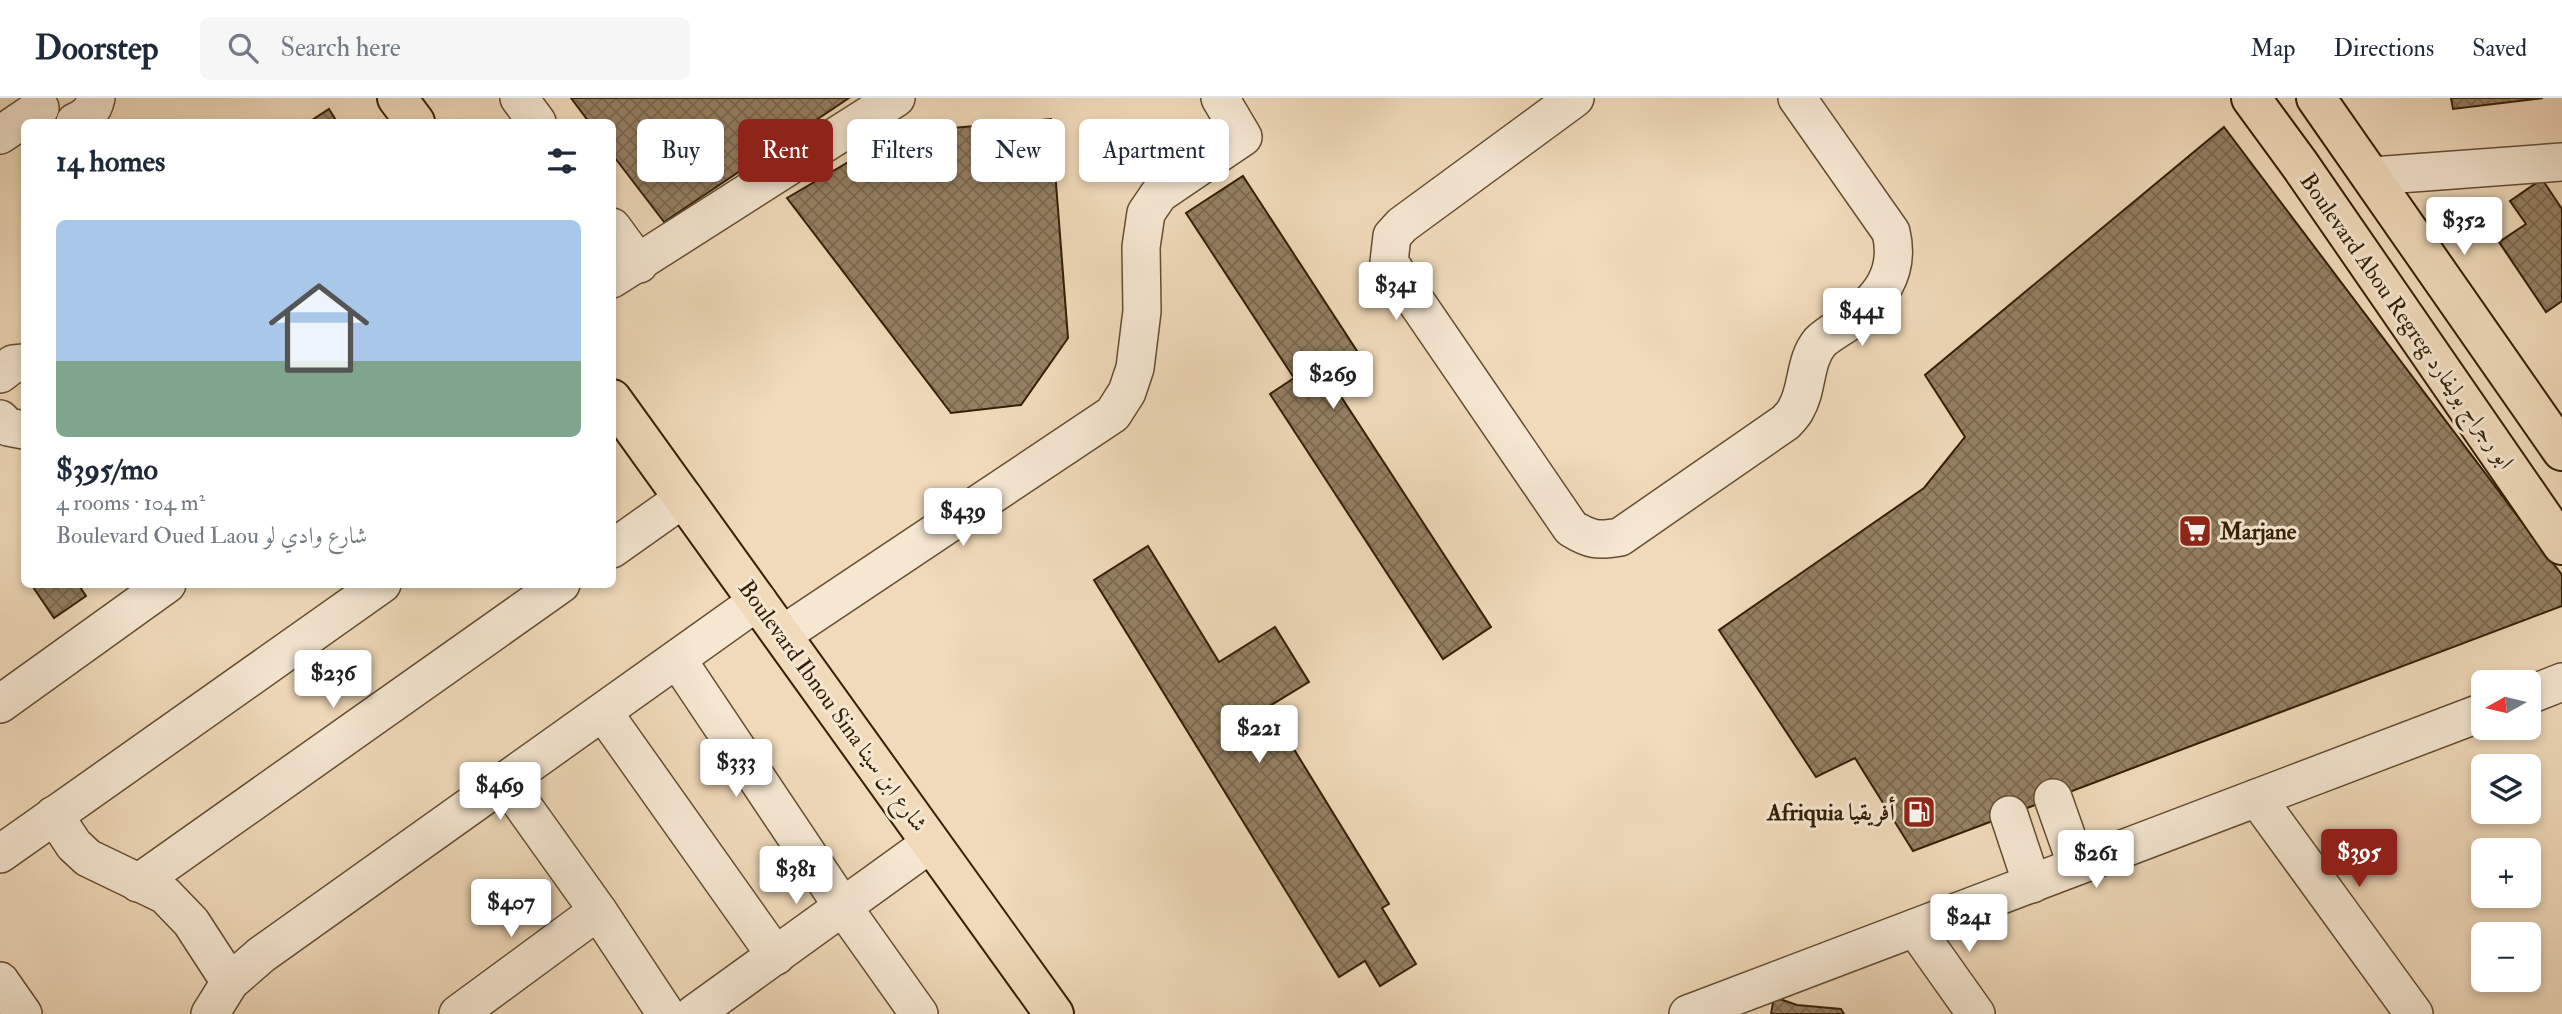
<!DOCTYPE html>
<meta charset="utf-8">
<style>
:root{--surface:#fff;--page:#f6f6f7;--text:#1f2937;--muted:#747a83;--line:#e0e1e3;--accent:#8f2418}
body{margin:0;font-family:"IM FELL Double Pica",Amiri,serif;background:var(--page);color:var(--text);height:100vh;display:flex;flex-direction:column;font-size:26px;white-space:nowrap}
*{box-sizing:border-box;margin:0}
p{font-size:23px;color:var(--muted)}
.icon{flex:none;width:38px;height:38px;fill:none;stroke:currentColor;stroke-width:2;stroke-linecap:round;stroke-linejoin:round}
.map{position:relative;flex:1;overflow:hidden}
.sheet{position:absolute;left:21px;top:21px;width:595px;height:469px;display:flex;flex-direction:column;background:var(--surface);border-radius:10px;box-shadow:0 4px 10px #0003}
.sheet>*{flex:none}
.banner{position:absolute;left:637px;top:21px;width:665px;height:63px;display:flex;gap:14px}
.needle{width:46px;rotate:262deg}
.buttons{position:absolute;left:2471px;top:572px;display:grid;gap:14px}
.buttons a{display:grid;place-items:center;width:70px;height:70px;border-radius:10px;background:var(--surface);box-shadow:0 4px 10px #0003;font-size:35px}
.price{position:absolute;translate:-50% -60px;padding:0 16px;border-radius:7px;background:#fff;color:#222;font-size:23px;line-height:46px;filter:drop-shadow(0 2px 4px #0008)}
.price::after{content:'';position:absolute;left:50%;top:42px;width:21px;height:16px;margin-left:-10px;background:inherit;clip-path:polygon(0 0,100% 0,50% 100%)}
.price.on{background:var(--accent);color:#fff}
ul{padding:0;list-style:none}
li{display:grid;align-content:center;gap:14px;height:371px;padding:0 35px}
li+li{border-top:2px solid var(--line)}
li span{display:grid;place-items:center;height:217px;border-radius:10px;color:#555}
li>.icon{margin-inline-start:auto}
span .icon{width:126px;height:126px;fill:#fffc;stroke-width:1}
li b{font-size:30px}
h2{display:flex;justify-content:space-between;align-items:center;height:84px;padding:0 35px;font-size:30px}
.tag{padding:0 24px;border-radius:10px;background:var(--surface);box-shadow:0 4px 10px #0003;font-size:24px;line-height:63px}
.tag.on{background:var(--accent);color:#fff}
header{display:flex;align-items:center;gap:42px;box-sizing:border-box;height:98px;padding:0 35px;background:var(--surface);border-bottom:2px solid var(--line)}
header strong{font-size:33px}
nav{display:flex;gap:38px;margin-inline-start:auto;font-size:24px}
.search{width:490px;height:63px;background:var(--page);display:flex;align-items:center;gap:18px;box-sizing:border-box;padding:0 24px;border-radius:10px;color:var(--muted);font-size:26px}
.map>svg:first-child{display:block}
</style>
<header>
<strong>Doorstep</strong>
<div class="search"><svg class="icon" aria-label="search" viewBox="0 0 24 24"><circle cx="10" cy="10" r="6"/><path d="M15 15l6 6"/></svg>Search here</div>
<nav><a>Map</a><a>Directions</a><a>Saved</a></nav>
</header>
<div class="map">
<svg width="2562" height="916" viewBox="0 0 2562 916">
<defs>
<pattern id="building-cross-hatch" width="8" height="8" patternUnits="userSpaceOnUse" patternTransform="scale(1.75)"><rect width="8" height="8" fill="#958063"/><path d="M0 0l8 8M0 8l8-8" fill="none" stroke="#7a6850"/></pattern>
</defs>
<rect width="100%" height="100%" fill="#f0daba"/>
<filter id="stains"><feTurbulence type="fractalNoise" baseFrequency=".00286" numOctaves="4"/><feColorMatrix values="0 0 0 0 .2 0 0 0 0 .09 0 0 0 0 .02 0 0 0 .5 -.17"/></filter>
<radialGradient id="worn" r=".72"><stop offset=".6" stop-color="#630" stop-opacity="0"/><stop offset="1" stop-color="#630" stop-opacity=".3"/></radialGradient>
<!-- building -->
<g fill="url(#building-cross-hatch)" stroke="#331f05" stroke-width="2">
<path d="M571,0H849L664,124L612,56V24H589Z"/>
<path d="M2451,0H2543L2453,11Z"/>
<path d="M329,11L337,24H309Z"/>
<path d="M1051,21L1068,240L1021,307L951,315L787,100L898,35Z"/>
<path d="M2224,29L2562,477V508L1913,753L1855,660L1816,679L1719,532L1924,390L1965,339L1925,277Z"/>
<path d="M1243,78L1357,253L1325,274L1491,529L1443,561L1270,296L1294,280L1186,115Z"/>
<path d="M2542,81L2562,111V203L2546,214L2499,144L2526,126L2510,103Z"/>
<path d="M1148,448L1219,564L1275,529L1309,584L1268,609L1389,806L1382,810L1416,866L1380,888L1365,863L1339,879L1094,482Z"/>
<path d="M31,486H78L86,498L54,520Z"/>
<path d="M1774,899L1797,907L1841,911L1844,916H1771Z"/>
</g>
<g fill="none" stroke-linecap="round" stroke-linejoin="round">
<defs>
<g id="minor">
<path d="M519,0L537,24"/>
<path d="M1575,0L1402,127L1392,138L1389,164L1571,430C1590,442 1598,443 1620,439L1786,324C1789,320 1794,316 1796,311C1808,291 1804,263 1820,244C1827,237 1838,231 1847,225C1879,202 1901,176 1891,134L1797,0"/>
<path d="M75,24C87,19 93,13 96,0"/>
<path d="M0,37L40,10"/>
<path d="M2372,78L2562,64"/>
<path d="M612,129L639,166"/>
<path d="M612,181L896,0"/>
<path d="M0,276L13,266L24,265"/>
<path d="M0,321L8,329L24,332"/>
<path d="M612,451L684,400"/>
<path d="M782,537L1113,316L1127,294L1135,270L1142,213L1141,149L1146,115L1159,96L1243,39L1220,0"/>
<path d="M677,561L843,809L919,916"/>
<path d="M2529,597L2562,584"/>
<path d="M0,606L167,486"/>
<path d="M603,614L776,858"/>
<path d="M506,684L598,813L666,916"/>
<path d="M2053,700L2077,768"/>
<path d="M2257,700L2414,916"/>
<path d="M54,717L74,747L88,760L165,797L191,824L230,884"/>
<path d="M2009,717L2032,786"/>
<path d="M0,756L382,486"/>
<path d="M138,785L561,486"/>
<path d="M1915,830L1976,916"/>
<path d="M0,883L23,916"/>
<path d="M210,916L230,884L261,857L758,503"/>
<path d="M458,916L598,813"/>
<path d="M694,916L931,745"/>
<path d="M1688,916L2483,614"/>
</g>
<g id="major">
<path d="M397,0L415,24"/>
<path d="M2251,0L2300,67L2562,447"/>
<path d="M2316,0L2562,353"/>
<path d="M612,301L1054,916"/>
</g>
</defs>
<!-- minor casing -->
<use href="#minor" stroke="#624e32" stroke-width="40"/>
<!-- major casing -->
<use href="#major" stroke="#331f05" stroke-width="42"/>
<!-- minor -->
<use href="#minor" stroke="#f5e7d2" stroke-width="37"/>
<!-- major -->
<use href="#major" stroke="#f0daba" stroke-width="38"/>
</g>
<!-- icons -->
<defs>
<symbol id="supermarket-square" viewBox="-11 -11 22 22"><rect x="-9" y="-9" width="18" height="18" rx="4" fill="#8f2418" stroke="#f5e7d2"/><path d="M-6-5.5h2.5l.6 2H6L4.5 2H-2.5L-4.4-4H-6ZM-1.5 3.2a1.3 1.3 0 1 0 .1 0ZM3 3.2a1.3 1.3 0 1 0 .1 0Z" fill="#fff"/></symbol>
<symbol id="fuel-square" viewBox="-11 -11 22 22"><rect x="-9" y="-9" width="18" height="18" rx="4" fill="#8f2418" stroke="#f5e7d2"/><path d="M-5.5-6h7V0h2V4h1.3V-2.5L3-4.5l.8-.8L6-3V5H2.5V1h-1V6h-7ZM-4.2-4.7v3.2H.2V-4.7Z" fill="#fff"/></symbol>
</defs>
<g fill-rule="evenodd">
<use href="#supermarket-square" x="2176" y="414" width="38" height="38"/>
<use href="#fuel-square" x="1900" y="695" width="38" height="38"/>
</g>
<g text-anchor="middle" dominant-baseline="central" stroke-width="6" stroke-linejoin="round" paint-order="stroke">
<!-- street labels -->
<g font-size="23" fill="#331f05" stroke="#f5e7d2">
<text transform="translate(2407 223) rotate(55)">Boulevard Abou Regreg ابو رجراج بوليفارد</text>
<text transform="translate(833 608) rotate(54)">Boulevard Ibnou Sina شارع ابن سينا</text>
</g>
<!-- poi labels -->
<g font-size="23" font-weight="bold" fill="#331f05" stroke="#f5e7d2" text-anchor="start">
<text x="2220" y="433">Marjane</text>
<text x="1895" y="714" text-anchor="end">Afriquia أفريقيا</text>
</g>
</g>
<rect width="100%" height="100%" filter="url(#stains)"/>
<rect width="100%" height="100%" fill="url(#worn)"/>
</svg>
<div class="buttons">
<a><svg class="needle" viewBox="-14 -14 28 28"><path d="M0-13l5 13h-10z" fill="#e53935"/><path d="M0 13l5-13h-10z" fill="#747a83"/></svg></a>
<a><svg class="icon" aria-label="layers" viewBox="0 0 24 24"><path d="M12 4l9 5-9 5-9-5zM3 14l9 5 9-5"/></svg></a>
<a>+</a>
<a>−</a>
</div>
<b class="price" style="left:2464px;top:159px">$352</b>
<b class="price" style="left:1396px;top:224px">$341</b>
<b class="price" style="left:1862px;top:250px">$441</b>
<b class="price" style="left:1333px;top:313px">$269</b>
<b class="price" style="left:963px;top:450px">$439</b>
<b class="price" style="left:333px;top:612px">$236</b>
<b class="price" style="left:1259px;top:667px">$221</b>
<b class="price" style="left:736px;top:701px">$333</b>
<b class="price" style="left:500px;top:724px">$469</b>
<b class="price on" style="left:2359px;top:791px">$395</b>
<b class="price" style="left:2096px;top:792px">$261</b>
<b class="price" style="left:796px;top:808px">$381</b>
<b class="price" style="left:511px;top:841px">$407</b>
<b class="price" style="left:1969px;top:856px">$241</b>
<div class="banner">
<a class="tag">Buy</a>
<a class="tag on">Rent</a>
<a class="tag">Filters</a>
<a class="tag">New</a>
<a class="tag">Apartment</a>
</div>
<section class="sheet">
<h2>14 homes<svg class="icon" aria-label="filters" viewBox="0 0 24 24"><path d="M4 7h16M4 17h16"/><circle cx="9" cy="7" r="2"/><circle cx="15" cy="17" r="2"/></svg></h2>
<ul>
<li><span style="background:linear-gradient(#a9c7e8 65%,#7fa58c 0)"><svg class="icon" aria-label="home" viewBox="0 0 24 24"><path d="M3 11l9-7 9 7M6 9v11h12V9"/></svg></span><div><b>$395/mo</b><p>4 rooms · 104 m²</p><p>Boulevard Oued Laou شارع وادي لو</p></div></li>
</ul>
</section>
</div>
